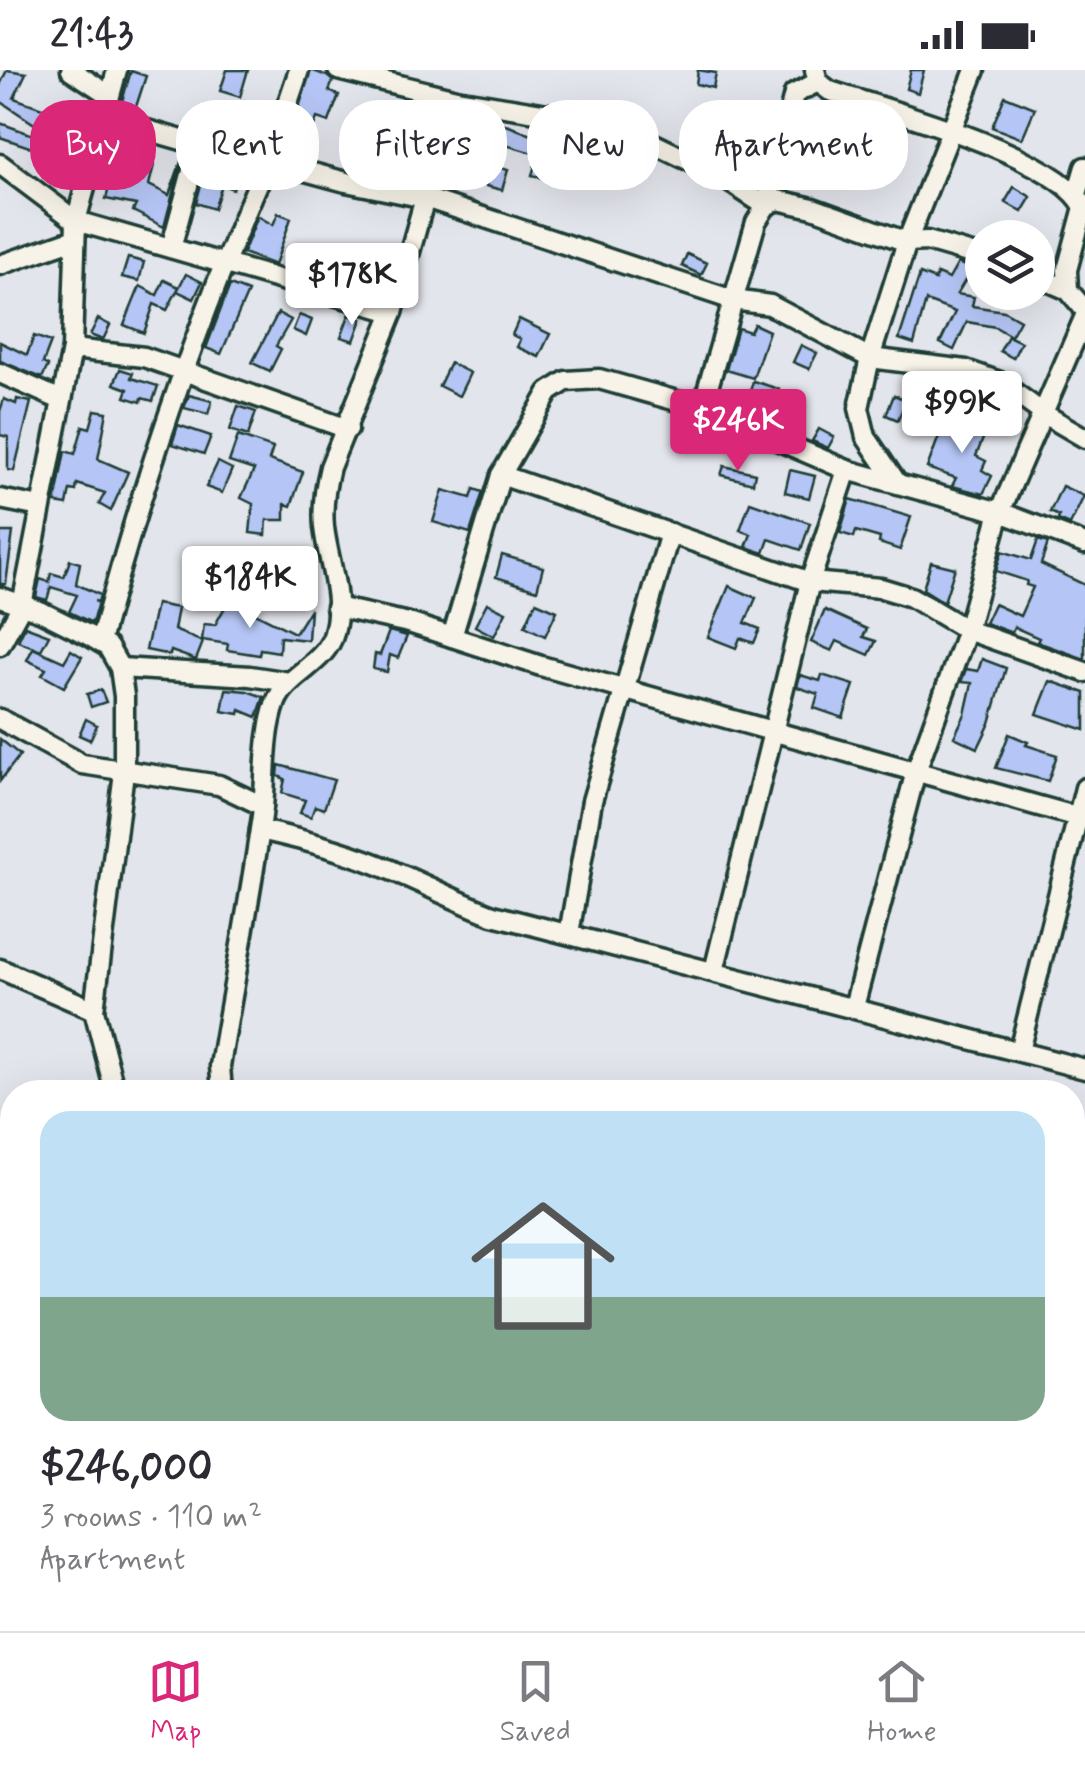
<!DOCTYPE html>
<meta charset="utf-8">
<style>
:root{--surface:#fff;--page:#f2f2f3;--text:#2b2b33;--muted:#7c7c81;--line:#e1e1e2;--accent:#db2777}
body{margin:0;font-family:Mynerve,sans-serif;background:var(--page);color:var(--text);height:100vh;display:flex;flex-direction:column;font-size:38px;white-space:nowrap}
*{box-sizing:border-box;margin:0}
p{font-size:32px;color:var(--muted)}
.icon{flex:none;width:55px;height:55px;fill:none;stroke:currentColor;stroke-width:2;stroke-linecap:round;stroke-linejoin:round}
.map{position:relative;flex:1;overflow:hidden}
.panel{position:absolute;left:0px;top:1010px;width:1085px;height:552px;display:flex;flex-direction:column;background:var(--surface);border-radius:40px 40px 0 0;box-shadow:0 10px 40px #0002}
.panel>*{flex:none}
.guide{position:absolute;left:30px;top:30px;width:1025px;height:90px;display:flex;gap:20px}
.fabs{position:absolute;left:965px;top:150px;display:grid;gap:20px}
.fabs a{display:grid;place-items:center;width:90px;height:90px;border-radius:50%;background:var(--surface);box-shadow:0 10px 40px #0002;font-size:50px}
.price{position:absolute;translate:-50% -85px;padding:0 22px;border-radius:10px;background:#fff;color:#222;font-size:32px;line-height:65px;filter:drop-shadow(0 2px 5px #0008)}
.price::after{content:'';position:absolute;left:50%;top:60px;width:30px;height:22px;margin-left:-15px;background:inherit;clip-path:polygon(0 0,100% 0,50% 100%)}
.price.current{background:var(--accent);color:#fff}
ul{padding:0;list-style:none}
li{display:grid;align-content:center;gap:20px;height:530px;padding:0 40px}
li+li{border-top:2px solid var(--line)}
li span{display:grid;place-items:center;height:310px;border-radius:30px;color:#555}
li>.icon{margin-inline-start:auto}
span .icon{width:180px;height:180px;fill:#fffc;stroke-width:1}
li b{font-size:42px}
.chip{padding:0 35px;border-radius:40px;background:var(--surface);box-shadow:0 10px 40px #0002;font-size:35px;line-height:90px}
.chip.current{background:var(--accent);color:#fff}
.status{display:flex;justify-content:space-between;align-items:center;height:70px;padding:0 50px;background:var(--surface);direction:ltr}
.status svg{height:28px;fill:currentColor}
.tabs{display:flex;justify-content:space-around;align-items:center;height:140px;border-top:2px solid var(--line);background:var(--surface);font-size:28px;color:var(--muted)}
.tabs a{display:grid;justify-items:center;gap:5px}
.tabs .current{color:var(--accent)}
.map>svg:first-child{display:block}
</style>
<div class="status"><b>21:43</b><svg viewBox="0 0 49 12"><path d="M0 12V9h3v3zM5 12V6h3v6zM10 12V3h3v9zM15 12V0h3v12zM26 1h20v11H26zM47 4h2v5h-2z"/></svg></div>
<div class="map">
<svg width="1085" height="1561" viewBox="0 0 1085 1561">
<rect width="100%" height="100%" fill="#e3e5ec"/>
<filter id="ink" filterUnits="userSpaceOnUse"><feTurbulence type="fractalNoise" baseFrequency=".01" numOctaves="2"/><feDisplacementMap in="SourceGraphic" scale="20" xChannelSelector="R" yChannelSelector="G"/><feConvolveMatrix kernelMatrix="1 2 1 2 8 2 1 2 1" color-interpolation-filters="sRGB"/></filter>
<g filter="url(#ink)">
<!-- building -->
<g fill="#b5c5f5" stroke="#1f3d34" stroke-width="2.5">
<path d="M7,0L26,3L14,28L48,40L42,59L0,31V15Z"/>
<path d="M227,0H248L240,27L220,21Z"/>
<path d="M311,0L327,6L333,11L329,21L339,25L329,52L317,48L307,74L289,68Z"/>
<path d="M698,0L716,3L713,18L696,14Z"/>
<path d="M911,0H924L918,23L906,19Z"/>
<path d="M131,1L146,6L134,43L120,38Z"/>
<path d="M1005,26L1035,38L1022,69L992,57Z"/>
<path d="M245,31L263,40L247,73L229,65Z"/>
<path d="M422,34L434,36L430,54L421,76L417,74L404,111L369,100L379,67L398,74L409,46L417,49Z"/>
<path d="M819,43L844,54L833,79L807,68Z"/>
<path d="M478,49L509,56L542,69L536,84L492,71L485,94L460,87L466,65L474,67Z"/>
<path d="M0,53L39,67L35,79L0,67Z"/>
<path d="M114,64L136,70L127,88L154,95L149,115L169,125L182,89L164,157L133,141L136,135L106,129L109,117L99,114Z"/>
<path d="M572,68L588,74L581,93L573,90L565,113L532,105L540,79L566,87Z"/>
<path d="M874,70L897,78L890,100L867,92Z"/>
<path d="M729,73L759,85L750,107L721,92Z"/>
<path d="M207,93L238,104L233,119L222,115L214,139L196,133Z"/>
<path d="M491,95L508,100L502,120L486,116Z"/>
<path d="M1014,117L1031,127L1022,142L1005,132Z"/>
<path d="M278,143L291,148L275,195L243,183L258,146L273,155Z"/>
<path d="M687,184L707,193L701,205L682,196Z"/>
<path d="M128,188L144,192L139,211L122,207Z"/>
<path d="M958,193L972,199L957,224L974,227L972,236L1004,241L1020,250L1011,266L995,257L967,252L954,280L940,273L955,242L926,231L914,274L899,269L920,204L935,210L937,204L949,209Z"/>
<path d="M186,204L202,212L194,229L177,221Z"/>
<path d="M164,210L179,217L167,240L154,234L144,263L124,255L140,216L157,225Z"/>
<path d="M230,215L248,222L221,284L206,278Z"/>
<path d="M278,243L291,250L276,276L281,279L270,301L252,293Z"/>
<path d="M299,245L312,250L306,266L293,260Z"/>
<path d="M349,245L362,249L354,271L341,267Z"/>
<path d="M98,249L110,255L103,270L90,265Z"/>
<path d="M519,249L550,264L539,287L517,277L520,269L512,265Z"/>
<path d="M754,254L769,261L753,308L726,300L738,258L750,262Z"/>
<path d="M34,266L51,272L43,293L48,296L42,308L0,291V272L27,285Z"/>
<path d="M1008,266L1021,272L1013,288L1000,281Z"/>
<path d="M801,275L817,283L809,299L793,292Z"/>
<path d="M450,293L470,303L459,326L439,316Z"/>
<path d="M120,299L133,303L131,308L158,316L153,331L142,328L141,332L125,327L128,319L114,314Z"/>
<path d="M753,311L779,319L768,353L744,342Z"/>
<path d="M189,325L212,331L208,344L184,338Z"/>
<path d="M894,325L906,330L898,350L886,345Z"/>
<path d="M4,329L16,334L17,329L31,332L14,401L8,400V367L0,365V341Z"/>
<path d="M238,336L256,342L248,366L230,360Z"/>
<path d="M95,340L107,342L98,389L128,402L111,441L99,434L105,423L77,414L76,421L70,420L67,435L55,433L65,381L75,384L83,356L90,358Z"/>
<path d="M976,348L989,354L976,386L986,391L982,400L992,406L983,424L952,416L956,408L927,398L945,350L971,360Z"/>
<path d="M178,355L211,366L204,384L172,374Z"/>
<path d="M819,359L834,367L828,378L812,371Z"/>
<path d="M238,366L273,378L269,390L303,402L291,436L285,434V450H267L266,465L250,463L253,434L241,428L254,400L229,392Z"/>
<path d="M218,392L232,399L222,423L206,417Z"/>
<path d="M724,396L755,403L753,413L721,405Z"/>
<path d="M790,400L815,406L809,428L785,422Z"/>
<path d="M1062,416L1084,426L1070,455L1058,450L1059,446L1050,442Z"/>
<path d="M474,419L483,422L470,463L433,452L443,420L471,428Z"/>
<path d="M850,429L911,447L900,480L879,473L880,468L856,461L854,467L840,463Z"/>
<path d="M750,432L810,453L801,480L769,469L764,483L746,477L751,464L740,460Z"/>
<path d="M0,462H13L6,514H0Z"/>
<path d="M1038,470L1048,473L1041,494L1085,515V589L1037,572L1039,568L1014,557L1012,563L985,553L994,534L1020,546L1033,517L1026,515L1027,511L996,501L1002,481L1031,490Z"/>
<path d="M312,485L315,488L292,518L279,508L287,497L293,501Z"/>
<path d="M502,485L543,497L537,520L496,507Z"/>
<path d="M235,489L248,499L239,511L226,501Z"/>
<path d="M70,490L80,493L76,514L100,525L98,532L94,531L98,532L92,553L69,542L77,525L51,517L47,530L36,527L40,509L49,512L51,503L64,507Z"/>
<path d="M931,492L955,498L944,532L923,519Z"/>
<path d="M729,516L756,528L745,553L760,559L754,573L740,568L736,578L708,567Z"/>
<path d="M229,530L295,563L310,539L308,570L280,567L279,582L260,579L259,585L227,580L228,574L202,570L204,554L215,555Z"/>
<path d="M536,532L557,541L545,566L525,556Z"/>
<path d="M487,533L506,542L494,566L475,556Z"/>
<path d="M156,534L178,538L174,560L203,572L196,590L171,581L170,585L146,580Z"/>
<path d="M825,540L867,559L863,567L876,571L869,585L837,571L832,581L811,572Z"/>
<path d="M25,556L49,565L41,580L18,571Z"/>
<path d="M389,561L407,566L398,588L390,585L387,602L373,599L375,584L380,585Z"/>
<path d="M33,578L64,592L71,580L82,587L64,617L42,605L46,599L27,590Z"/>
<path d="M982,589L1006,598L990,653L978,678L954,667L965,644L972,613L961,612L966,599L978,601Z"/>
<path d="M800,605L820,611L822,605L854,615L843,648L814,638L818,624L797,617Z"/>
<path d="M1050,611L1085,623V660L1037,644Z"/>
<path d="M226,619L247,621L264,627L257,647L240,640L239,644L222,641Z"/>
<path d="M101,620L106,632L91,637L87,624Z"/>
<path d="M86,649L97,655L90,670L79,665Z"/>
<path d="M1009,664L1028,672L1026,675L1057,685L1048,711L996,698Z"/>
<path d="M0,669L20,685L0,711Z"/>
<path d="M279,695L334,710L324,739L315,736L311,747L300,743L305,730L282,723L285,709L278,706Z"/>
<path d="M151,1550H197L203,1553L200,1561H147Z"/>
</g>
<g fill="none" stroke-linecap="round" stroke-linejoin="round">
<defs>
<g id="minor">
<path d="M71,0L109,25"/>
<path d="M338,0L456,29L615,55L719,105L766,136L794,24L818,12"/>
<path d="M815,0L818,12L830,21C886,39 1059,86 1084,137L1067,200L1068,220L1085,240"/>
<path d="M102,47L199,75L268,91L299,0"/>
<path d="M0,94L76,151L393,242"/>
<path d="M1077,124L1085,97"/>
<path d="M171,178L199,75"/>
<path d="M0,195L75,169"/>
<path d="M1038,207L1068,220"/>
<path d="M72,279L144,287L348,359"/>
<path d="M0,303L61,330"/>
<path d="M702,338L756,152L766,136L778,130L813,138L907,172L927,171L982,187"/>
<path d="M501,405L810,512L881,518L911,527L967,560L1085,602"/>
<path d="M897,413L866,367L859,338L870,288L907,172L975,0"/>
<path d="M0,429L40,437"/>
<path d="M0,527L42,542L88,565L108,577L120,598L124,626V702L94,940L115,1022"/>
<path d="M336,537L409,553L541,596L1085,749"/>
<path d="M452,567L501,405L549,322L566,311L599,309L702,338L847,400L1000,442L1085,474"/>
<path d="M100,572C144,407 198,247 268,91L346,112L425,128L733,230L770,235L870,288L966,300L1000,312L1044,344L1085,368"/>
<path d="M0,575L22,535L72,279L76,151L117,0"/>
<path d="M120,598L250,606L289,612"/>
<path d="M0,649L82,694L219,715L263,736"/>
<path d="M260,760C305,770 351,782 393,801C427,815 458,832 493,845L1085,999"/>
<path d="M569,864L592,731L670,463"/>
<path d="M0,899L94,940"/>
<path d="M714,901L810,512L847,400"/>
<path d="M854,937L916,701L967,560L1000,442L1085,246"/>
<path d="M1019,981L1085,718"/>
<path d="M222,1022L220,996C234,912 250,829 262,746C267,709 263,668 276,632C287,604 326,594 334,563C344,527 328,493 324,457C322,436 325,417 330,397L393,242L425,128L434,73L456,29"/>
<path d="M0,1229L12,1230"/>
<path d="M0,1546L46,1561"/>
<path d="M270,1550L277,1561"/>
<path d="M998,1550L1030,1561"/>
<path d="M81,1561L85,1550"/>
<path d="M860,1561L864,1550"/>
</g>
</defs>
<!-- minor casing -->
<use href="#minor" stroke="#1f3d34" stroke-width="25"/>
<!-- minor -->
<use href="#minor" stroke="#f7f3e8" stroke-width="18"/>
</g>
</g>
</svg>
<div class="fabs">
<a><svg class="icon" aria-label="layers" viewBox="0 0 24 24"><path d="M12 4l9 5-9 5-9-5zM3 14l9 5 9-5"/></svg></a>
</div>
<b class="price" style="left:352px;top:258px">$178K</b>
<b class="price" style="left:962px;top:386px">$99K</b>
<b class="price current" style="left:738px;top:404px">$246K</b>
<b class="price" style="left:250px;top:561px">$184K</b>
<div class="guide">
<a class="chip current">Buy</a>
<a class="chip">Rent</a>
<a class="chip">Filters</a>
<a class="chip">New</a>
<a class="chip">Apartment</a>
</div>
<section class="panel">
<ul>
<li><span style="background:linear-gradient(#bfe0f5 60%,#7fa58c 0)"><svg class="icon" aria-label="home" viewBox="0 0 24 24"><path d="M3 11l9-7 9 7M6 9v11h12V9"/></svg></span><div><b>$246,000</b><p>3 rooms · 110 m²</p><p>Apartment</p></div></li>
</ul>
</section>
</div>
<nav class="tabs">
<a class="current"><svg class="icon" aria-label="map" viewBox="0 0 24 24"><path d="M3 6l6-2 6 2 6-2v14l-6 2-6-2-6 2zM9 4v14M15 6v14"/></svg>Map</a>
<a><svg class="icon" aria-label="saved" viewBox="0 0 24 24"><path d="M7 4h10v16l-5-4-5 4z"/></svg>Saved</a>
<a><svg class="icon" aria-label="home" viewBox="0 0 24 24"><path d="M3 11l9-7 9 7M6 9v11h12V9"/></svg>Home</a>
</nav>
